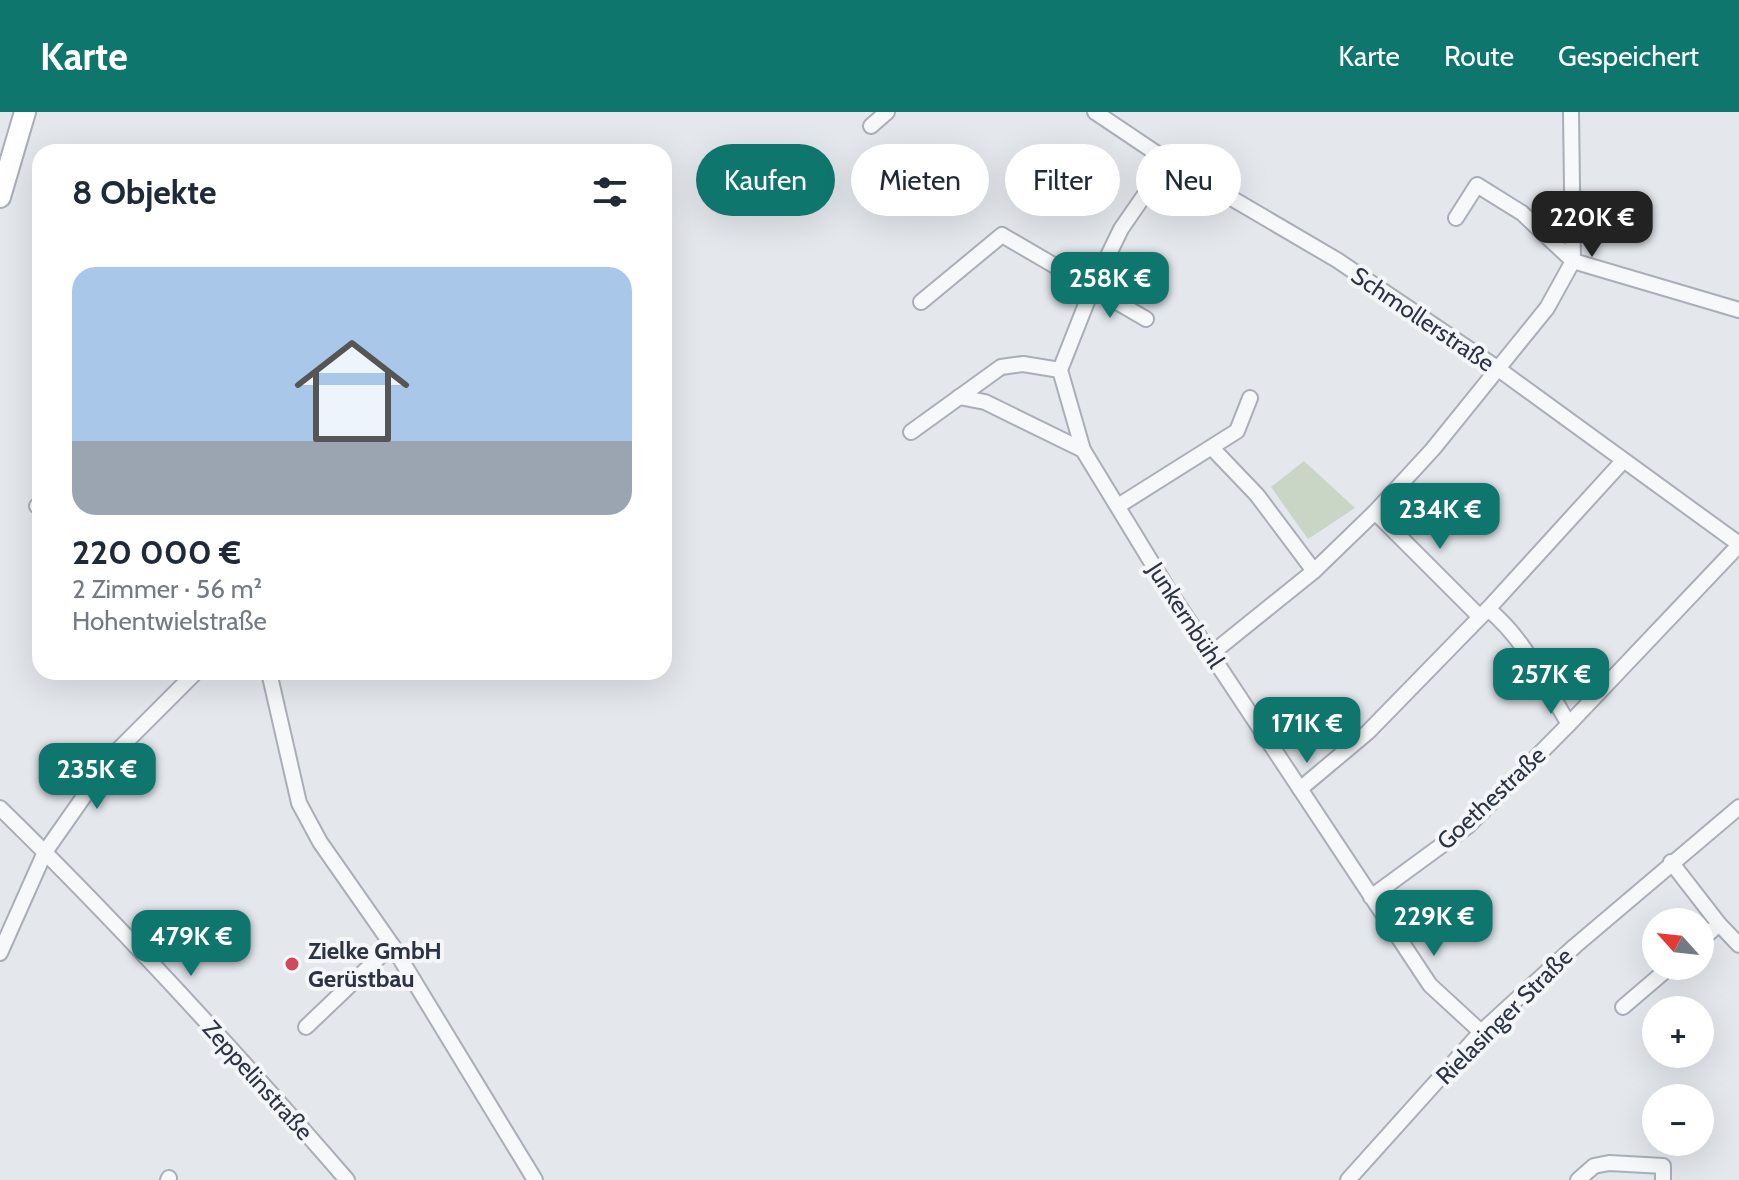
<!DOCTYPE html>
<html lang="de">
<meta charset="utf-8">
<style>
:root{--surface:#fff;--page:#f2f2f3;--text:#1f2937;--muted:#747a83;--line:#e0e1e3;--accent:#0f766e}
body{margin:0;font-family:Cabin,sans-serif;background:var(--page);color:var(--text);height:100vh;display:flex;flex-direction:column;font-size:30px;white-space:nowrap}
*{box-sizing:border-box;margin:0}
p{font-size:26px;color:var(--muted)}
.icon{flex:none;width:44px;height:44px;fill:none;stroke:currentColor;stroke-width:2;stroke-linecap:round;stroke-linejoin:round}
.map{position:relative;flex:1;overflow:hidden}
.panel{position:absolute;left:32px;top:32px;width:640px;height:536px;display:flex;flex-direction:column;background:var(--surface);border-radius:24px;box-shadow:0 8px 32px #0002}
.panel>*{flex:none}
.banner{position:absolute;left:696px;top:32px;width:760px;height:72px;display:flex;gap:16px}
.needle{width:52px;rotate:297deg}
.buttons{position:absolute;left:1642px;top:796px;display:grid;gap:16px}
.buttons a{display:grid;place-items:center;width:72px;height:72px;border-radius:50%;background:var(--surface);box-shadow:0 8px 32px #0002;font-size:40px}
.price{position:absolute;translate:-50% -68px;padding:0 18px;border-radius:16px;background:var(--accent);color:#fff;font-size:26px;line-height:52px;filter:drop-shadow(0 2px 4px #0008)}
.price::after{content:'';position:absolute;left:50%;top:48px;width:24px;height:18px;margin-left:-12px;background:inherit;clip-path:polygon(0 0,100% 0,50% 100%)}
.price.on{background:#222;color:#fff}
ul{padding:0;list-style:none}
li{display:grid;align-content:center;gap:16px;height:424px;padding:0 40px}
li+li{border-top:2px solid var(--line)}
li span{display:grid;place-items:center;height:248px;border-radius:24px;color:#555}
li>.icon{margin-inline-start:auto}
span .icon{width:144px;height:144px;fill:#fffc;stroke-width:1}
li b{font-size:34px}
h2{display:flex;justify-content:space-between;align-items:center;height:96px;padding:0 40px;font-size:34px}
.chip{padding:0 28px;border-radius:36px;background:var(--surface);box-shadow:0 8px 32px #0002;font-size:28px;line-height:72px}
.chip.on{background:var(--accent);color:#fff}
header{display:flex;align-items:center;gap:48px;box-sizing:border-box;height:112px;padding:0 40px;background:var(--accent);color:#fff}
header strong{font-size:38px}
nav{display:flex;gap:44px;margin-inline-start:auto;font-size:28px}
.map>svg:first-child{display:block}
</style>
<header>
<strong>Karte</strong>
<nav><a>Karte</a><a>Route</a><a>Gespeichert</a></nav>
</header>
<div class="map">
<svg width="1739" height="1068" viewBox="0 0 1739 1068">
<rect width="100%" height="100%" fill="#e4e7ec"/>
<!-- green -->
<path fill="#c9d6c5" d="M1304,349L1355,396L1308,427L1271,375Z"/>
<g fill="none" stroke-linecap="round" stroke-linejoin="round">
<defs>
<g id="minor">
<path d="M1095,0L1168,49L1337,148L1497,256L1739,432"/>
<path d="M871,14L887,0"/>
<path d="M1168,49L1121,117L1092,177L1060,258L1083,338L1169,479L1430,873L1481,920"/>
<path d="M1456,106L1477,73L1522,101L1573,149L1739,198"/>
<path d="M921,190L1002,123L1146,207"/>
<path d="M959,285L985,290L1083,338"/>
<path d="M911,320L1001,255L1023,252L1060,258"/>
<path d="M1212,336L1257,383L1314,459"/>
<path d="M37,394L40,391"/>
<path d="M1118,394L1237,319L1250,286"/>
<path d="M1375,400L1479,504"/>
<path d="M1488,497C1527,529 1543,571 1569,612"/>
<path d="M1211,542L1314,459L1375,400L1433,337L1547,196L1573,149L1571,0"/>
<path d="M269,560L299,691L320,730L392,833L535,1068"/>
<path d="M1300,677L1368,620L1488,497L1623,349"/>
<path d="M0,696C121,814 236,940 347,1068"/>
<path d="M1671,750L1719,812L1739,833"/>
<path d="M1371,785L1468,714L1569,612L1739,433"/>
<path d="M1700,829L1719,812"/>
<path d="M0,841L45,740L113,643L196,560"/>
<path d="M1623,895L1671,854"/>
<path d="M306,915L392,833"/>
<path d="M168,1068L169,1066"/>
<path d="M1348,1068L1481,920L1575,834L1739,695"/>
<path d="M1578,1068L1594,1054L1609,1051L1663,1054V1068"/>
</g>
<path id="secondary" d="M0,85L25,0"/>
</defs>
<!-- minor casing -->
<use href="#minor" stroke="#a9aeb7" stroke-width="18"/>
<!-- secondary casing -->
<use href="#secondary" stroke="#a9aeb7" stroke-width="24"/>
<!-- minor -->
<use href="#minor" stroke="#f7f8fa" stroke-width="14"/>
<!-- secondary -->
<use href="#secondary" stroke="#fff" stroke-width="20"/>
</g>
<!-- markers -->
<circle fill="#d1495b" stroke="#f4f6f9" stroke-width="3" cx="292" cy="852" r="8"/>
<g text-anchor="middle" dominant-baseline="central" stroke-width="8" stroke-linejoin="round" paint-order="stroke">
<!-- street labels -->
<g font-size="24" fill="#2b3445" stroke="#f4f6f9">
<text transform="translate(1423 207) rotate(34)">Schmollerstraße</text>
<text transform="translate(1186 503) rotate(57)">Junkernbühl</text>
<text transform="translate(1491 686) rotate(-43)">Goethestraße</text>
<text transform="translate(1504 904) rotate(-45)">Rielasinger Straße</text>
<text transform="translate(258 968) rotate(48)">Zeppelinstraße</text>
</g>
<!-- poi labels -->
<g font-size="24" font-weight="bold" fill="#2b3445" stroke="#f4f6f9" text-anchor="start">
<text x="308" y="838">Zielke GmbH<tspan x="308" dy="28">Gerüstbau</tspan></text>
</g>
</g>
</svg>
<div class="buttons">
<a><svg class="needle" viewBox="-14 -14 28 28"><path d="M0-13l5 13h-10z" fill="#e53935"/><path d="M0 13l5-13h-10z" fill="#747a83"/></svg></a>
<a>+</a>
<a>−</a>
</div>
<b class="price on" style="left:1592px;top:147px">220K €</b>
<b class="price" style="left:1110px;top:208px">258K €</b>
<b class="price" style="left:1440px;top:439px">234K €</b>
<b class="price" style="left:1551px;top:604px">257K €</b>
<b class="price" style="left:1307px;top:653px">171K €</b>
<b class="price" style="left:97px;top:699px">235K €</b>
<b class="price" style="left:1434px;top:846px">229K €</b>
<b class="price" style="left:191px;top:866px">479K €</b>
<div class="banner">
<a class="chip on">Kaufen</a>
<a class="chip">Mieten</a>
<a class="chip">Filter</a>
<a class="chip">Neu</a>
</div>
<section class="panel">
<h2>8 Objekte<svg class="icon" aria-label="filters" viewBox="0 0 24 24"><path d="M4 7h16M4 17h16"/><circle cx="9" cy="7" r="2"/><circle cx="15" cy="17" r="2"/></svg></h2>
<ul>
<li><span style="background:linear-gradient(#a9c7e8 70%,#9aa5b1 0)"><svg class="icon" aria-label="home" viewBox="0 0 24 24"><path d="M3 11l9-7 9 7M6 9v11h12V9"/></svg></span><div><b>220 000 €</b><p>2 Zimmer · 56 m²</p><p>Hohentwielstraße</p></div></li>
</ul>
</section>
</div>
